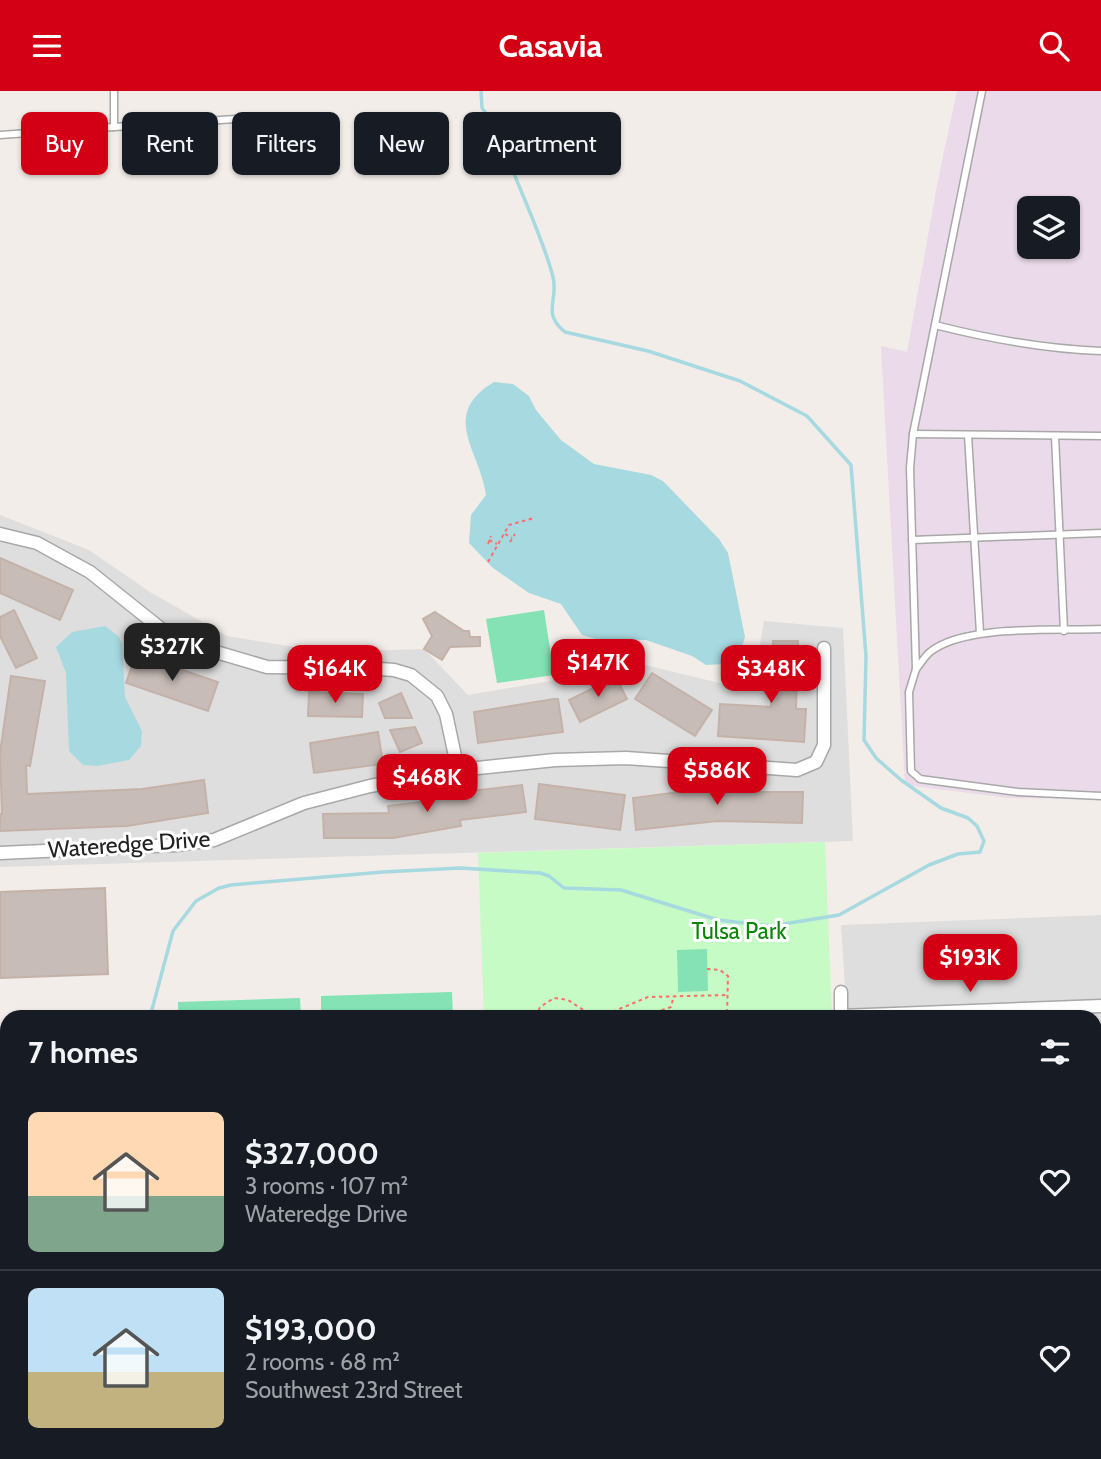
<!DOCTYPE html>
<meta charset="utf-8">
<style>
:root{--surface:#171b24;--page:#20242c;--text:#f1f3f6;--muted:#9ea1a6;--line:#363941;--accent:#d30015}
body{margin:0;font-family:Cabin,sans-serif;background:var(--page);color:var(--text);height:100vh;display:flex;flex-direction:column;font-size:26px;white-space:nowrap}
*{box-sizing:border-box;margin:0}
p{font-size:23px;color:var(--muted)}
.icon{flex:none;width:38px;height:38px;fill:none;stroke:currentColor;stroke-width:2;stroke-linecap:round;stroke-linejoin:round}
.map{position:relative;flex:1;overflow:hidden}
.side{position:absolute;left:0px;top:919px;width:1102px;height:450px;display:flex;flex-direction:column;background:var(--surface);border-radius:21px 21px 0 0;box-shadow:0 2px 5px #0004}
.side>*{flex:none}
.banner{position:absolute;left:21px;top:21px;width:700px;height:63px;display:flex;gap:14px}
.tools{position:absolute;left:1017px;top:105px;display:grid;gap:14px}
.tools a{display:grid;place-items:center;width:63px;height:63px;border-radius:10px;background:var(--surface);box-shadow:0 2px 5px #0004;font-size:35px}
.price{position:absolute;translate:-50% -60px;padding:0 16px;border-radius:14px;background:var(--accent);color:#fff;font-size:23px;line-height:46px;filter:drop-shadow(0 2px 4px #0008)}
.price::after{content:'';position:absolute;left:50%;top:42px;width:21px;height:16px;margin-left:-10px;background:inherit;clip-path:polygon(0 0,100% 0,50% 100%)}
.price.selected{background:#222;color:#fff}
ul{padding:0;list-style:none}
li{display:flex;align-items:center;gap:21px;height:175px;padding:0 28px}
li+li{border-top:2px solid var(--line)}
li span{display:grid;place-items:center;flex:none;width:196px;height:140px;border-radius:10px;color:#555}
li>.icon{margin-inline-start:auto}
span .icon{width:84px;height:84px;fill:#fffc;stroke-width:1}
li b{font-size:30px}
h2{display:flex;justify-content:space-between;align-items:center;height:84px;padding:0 28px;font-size:30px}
.tag{padding:0 24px;border-radius:10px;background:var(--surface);box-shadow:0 2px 5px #0004;font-size:24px;line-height:63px}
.tag.selected{background:var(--accent);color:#fff}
header{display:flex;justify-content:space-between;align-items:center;height:91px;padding:0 28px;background:var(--accent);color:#fff;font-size:32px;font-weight:700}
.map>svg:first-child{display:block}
</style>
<header><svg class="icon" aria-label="menu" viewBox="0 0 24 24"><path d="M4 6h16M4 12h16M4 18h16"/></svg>Casavia<svg class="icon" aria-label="search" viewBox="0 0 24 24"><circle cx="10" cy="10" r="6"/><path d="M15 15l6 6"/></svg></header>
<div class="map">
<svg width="1101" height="1368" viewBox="0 0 1101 1368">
<rect width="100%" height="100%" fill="#f2ede8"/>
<!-- residential -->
<g fill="#dfdede">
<path d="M0,424L89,459L150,501L227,545L325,561L424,558L468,604L568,587L633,571L752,600L764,530L843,537L853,750L0,776Z"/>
<path d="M1101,824V1368H867V1362H1096V926H847L841,834Z"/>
</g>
<!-- industrial -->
<path fill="#ebdae9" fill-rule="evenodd" d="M957,0H1101V708L1009,707L905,694L881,255L907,261L939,84ZM1029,117H1068V156H1029Z"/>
<!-- education -->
<path fill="#fffce4" d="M514,1362H842V1368H515Z"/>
<!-- park -->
<path fill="#c6fbc5" d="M825,751L832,926H484L478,762Z"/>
<!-- pitch -->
<g fill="#84e2b5">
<path d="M544,519L554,584L497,592L486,528Z"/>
<path d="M707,858L708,900L678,901L677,859Z"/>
<path d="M452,901L453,926H321V905Z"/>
<path d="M300,907L301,926H178V911Z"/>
<path d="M238,1362H372L373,1368H238Z"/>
<rect x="374" y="1362" width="120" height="6"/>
</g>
<!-- water -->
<g fill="#a7d9e0">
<path d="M494,291L513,293L529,305L536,319L561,349L594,373L651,384L663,390L719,448L728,462L745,546L740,562L724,573L706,574L692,565L646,549L596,548L582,544L561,513L529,502L493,477L469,452L471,424L486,404C480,360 439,324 494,291Z"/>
<path d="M105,535L118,545L122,552L125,606L142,640L141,655L129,669L97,675L83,674L69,660L66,582L56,556L72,541Z"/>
</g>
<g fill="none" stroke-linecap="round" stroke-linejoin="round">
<!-- stream -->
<g stroke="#a7d9e0" stroke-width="3.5">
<path d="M150,926L173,840L196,810L219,797L231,794L383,781L460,777L540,782L549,785L564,797L621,799L718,829L771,835L839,824L929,774L958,763L980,761L984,750L977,735L968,727L941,717L901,689L876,667L864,649L866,565L851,374L807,325L740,290L648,260L565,241C541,222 559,209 553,186C543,147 522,105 508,67L505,46L482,17L481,0"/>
<path d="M0,1312H7"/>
<path d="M142,1362V1368"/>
</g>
</g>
<!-- building -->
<g fill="#c7bcb7" stroke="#c4b2a9" stroke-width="2">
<path d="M0,467L73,499L60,529L0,502Z"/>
<path d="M14,519L37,567L16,577L0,545V526Z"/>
<path d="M435,521L464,540H469L470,546H480V555L450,556L442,569L424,558L432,545L423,528Z"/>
<path d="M773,550H798L796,618H806L804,651L718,645L720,613L771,616Z"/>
<path d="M136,563L218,591L208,620L126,592Z"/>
<path d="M652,582L712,619L695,645L635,608Z"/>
<path d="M11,585L45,590L30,675L26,674L27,703L142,698L204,689L208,722L127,735L0,740V723H2L0,662Z"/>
<path d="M616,586L627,608L580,631L569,609Z"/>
<path d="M309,601L363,603L362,626L308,625Z"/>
<path d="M401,602L412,627H385L379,612Z"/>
<path d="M554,608H558L563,641L478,652L474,621Z"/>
<path d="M415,636L422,652L400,661L390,639Z"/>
<path d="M378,641L383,673L314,682L310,652Z"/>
<path d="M539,693L625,704L620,739L535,728Z"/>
<path d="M522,694L526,721L460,729L461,735L393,747H324L323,723L389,722L388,715L429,710L428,705Z"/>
<path d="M717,696H755V701H803L802,732L717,730L636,739L633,707Z"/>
<path d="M105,797L108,883L0,887V801Z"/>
</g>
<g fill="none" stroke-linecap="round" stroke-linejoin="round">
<defs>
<g id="lane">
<path d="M114,0V36L236,28"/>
<path d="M982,0L913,343L910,377L916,578L909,601L911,680L920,688L1018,701L1101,705"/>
<path d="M0,44L114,36"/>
<path d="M935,234C990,248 1044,258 1101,260"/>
<path d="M913,343L1101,345"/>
<path d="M968,344L980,542"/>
<path d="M1055,345L1064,540"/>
<path d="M912,449L1101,442"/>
<path d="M916,578C921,572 925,565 930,561C964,533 1057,540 1101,538"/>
<path d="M56,926H76"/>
<path d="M0,1042H7"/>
<path d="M152,1362V1368"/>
<path d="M509,1362V1368"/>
</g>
<g id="street">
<path d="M0,443L37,452L90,481L165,541L199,556L267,576L366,577L394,579L411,584L437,605L446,623L458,679"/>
<path d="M0,762L176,754L214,749L304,712L370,695L458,679L555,669L626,667L797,679L816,671L824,654V557"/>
<path d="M841,925L1101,915"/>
<path d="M841,926V901"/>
<path d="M0,958H7"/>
<path d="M1096,1095H1101"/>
<path d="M1096,1274H1101"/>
<path d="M856,1362V1368"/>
</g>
</defs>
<!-- lane casing -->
<use href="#lane" stroke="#a8a8a8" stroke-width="9"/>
<!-- street casing -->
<use href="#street" stroke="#a8a8a8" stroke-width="15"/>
<!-- path -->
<g stroke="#fe6d6c" stroke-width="2" stroke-dasharray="3.5 3.5" stroke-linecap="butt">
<path d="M505,443L512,447"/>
<path d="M489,449L497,453"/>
<path d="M510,451L515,443"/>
<path d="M488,453L491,445"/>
<path d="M488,471L509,434L534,427"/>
<path d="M707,878L720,879L728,885L727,926"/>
<path d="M614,922L618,925L650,923L671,916L673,908"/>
<path d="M536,926L540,916L554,907L568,909L588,922L605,924L648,906L728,904"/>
<path d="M609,1368L610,1362"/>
</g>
<!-- lane -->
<use href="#lane" stroke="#fff" stroke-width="6"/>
<!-- street -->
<use href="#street" stroke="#fff" stroke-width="12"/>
</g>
<g text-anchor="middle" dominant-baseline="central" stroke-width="6" stroke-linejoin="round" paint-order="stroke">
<!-- street labels -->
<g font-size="23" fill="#212121" stroke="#fff">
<text transform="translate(129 753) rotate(-4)">Wateredge Drive</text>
</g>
<!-- park labels -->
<g font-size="23" fill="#0a8608" stroke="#fff">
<text x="739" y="840">Tulsa Park</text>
</g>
</g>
</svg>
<div class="tools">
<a><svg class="icon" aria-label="layers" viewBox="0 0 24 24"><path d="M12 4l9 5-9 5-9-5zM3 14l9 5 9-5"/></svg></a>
</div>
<b class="price selected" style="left:172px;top:592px">$327K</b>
<b class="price" style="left:598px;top:608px">$147K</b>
<b class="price" style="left:335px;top:614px">$164K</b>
<b class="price" style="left:771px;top:614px">$348K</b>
<b class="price" style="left:717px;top:716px">$586K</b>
<b class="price" style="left:427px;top:723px">$468K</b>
<b class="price" style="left:970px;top:903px">$193K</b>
<div class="banner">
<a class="tag selected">Buy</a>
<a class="tag">Rent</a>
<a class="tag">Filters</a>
<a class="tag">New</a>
<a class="tag">Apartment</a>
</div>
<section class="side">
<h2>7 homes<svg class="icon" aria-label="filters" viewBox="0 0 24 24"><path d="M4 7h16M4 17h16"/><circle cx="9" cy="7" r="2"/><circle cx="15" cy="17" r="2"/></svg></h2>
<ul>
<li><span style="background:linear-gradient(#ffd9b3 60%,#7fa58c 0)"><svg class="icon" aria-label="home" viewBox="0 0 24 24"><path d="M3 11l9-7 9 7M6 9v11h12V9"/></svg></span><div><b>$327,000</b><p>3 rooms · 107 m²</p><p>Wateredge Drive</p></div><svg class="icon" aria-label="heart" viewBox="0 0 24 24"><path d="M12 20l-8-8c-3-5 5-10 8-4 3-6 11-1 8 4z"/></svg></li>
<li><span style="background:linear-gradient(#bfe0f5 60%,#c2b280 0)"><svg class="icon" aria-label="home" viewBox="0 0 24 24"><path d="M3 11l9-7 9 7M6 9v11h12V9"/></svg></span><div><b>$193,000</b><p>2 rooms · 68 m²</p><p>Southwest 23rd Street</p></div><svg class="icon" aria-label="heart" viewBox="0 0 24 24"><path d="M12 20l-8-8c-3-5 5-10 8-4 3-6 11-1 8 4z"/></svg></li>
</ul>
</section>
</div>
